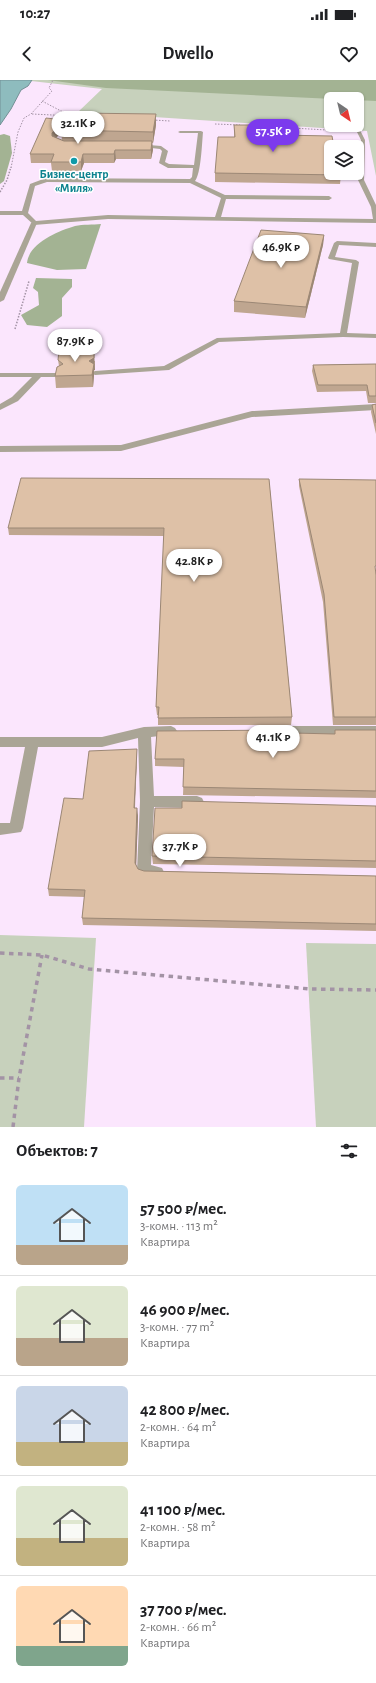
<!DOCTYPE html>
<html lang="ru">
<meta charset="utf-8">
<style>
:root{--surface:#fff;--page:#f2f2f2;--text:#202124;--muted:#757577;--line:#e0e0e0;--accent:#7c3aed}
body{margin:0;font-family:"Alegreya Sans",sans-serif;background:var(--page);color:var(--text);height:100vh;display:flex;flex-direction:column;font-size:15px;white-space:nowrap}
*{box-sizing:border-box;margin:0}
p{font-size:13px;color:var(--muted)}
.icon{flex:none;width:22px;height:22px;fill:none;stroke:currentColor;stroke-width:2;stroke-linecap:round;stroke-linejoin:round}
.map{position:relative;height:1047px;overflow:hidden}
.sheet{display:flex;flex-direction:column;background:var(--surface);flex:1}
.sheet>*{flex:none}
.needle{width:26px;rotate:145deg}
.buttons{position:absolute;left:324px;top:12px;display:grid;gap:8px}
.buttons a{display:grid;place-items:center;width:40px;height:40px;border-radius:6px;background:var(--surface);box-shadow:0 1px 3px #0004;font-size:20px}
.price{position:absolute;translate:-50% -34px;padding:0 9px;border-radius:14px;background:#fff;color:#222;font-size:13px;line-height:26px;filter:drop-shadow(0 1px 2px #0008)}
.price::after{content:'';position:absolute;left:50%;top:24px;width:12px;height:9px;margin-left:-6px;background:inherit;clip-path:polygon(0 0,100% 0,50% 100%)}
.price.selected{background:var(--accent);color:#fff}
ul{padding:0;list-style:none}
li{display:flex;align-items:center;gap:12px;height:100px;padding:0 16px}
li+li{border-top:1px solid var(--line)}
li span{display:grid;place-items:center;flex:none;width:112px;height:80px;border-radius:6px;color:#555}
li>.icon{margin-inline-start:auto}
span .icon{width:48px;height:48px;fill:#fffc;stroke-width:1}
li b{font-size:17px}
h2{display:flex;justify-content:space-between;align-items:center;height:48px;padding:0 16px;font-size:17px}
.status{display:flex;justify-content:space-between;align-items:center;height:28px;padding:0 20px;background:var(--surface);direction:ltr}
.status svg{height:11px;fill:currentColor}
header{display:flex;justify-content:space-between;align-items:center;height:52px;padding:0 16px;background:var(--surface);font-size:18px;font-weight:700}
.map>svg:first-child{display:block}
</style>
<div class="status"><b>10:27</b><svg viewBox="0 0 49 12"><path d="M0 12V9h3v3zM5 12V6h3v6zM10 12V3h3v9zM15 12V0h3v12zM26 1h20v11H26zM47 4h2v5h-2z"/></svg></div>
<header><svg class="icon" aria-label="back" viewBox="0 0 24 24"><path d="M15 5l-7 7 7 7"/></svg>Dwello<svg class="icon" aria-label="heart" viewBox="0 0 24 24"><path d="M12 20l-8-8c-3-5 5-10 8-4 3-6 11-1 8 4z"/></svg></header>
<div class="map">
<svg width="376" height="1047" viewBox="0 0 376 1047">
<rect width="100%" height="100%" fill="#fbe6fd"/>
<!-- green -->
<g fill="#c7d1bc" fill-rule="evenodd">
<path d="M32,0H376V96L367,51L78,32L102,9L31,1ZM331,19H357V45H331Z"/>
<path d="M0,855L96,858L84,1047H0Z"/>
<path d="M306,863L376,864V1047H316Z"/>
</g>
<!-- forest -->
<g fill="#a3b393">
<path d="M48,0H376V21L106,8Z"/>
<path d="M4,54L10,56L12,73L4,101L0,104V55Z"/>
<path d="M101,144L86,189L57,190L27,183C29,163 58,151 75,146C83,144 93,145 101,144Z"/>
<path d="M36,198L72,199V207L62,218V236L47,247L27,245L21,235L39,225L38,212L33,208Z"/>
</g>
<!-- water -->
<path fill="#8ebcbe" stroke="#739095" d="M0,0H32L28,6L21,10L11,29L0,45Z"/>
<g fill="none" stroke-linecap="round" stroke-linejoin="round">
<!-- path-far2 -->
<g stroke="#a393a5" stroke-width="1" stroke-dasharray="1.5 1.5" stroke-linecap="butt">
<path d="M42,21L61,31L78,36"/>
<path d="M32,34L73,36"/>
<path d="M153,40L170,41"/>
<path d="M215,44L240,45"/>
<path d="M275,47L344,51"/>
<path d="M11,88L18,52L24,38L31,34L52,11L49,8L53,0"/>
</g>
<!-- path-far1 -->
<g stroke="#a393a5" stroke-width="1.5" stroke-dasharray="1.5 1.5" stroke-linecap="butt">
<path d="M0,112L7,100L11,87"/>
<path d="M15,249L29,201"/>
</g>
<!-- path -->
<g stroke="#a393a5" stroke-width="3.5" stroke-dasharray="4.5 4.5" stroke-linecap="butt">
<path d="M0,873L42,875L89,889L310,909L376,910"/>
<path d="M0,998H19"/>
<path d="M13,1047L19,998L42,875"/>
</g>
<!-- service -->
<g fill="#aaa596" fill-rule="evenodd">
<path d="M356,50H360L365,60L364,100L376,125V143L108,139L34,145L23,135H0V131H22L30,104L46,98L190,99L192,97L193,88H168L159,83L162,71L160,69L134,66L137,64L161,66L168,71L165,82L169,84L194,85L198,53H180L178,52L180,51H201L203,52C202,63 201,94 195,101L225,115L329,116L332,118L329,120L226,119L221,137L373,139L371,127L358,100L361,60ZM47,102L190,103L221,118L215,137L108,135L36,141L28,133L35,106Z"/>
<path d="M337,161L376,163V167L339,165L335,177L356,180L359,182L347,253L376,254V258L343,257L219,262L169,290L95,295L91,293L95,291L164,286L217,258L340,253L352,183L329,179L328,178L334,163Z"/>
<path d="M0,293H59L63,295L59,297H41L18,321L0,330V324L12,317L32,297H0Z"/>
<path d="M376,324V330L252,337L121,371L0,372V366L121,365L252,331Z"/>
<path d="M171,646L175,648L177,651L175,654L151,657L154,716H197L202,718L204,722L202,726L197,728L154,727L151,785L162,788L164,792L162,796C155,799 146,798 139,795L137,791L140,721L138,658L102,667H38L23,748L21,752L0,755V743H10L25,667H0V657H102L144,647Z"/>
<path d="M279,646H376V656H279L275,654L273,651L275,648Z"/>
</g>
<!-- minor -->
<path fill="#aaa596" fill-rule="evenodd" d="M34,141L37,143L4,220L0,222V212L31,143Z"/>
</g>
<!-- wall -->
<g fill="#bfa690" fill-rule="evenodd">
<path d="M156,34V45L153,63H152L153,70L151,79H116L114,83H84L81,91H52L51,83H31L30,74L64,47ZM61,52L62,60L56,58Z"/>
<path d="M234,45L278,55L341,95L340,104L215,102V93L234,57Z"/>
<path d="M324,155L323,165L305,238L234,232V221Z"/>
<path d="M58,280L95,281L93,307L56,308L55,296L59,286Z"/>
<path d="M376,284V323H368L366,311L317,312L312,291L313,285Z"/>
<path d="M376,324V354L371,332L372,325Z"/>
<path d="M269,399L292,637L291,645H158V635H157L156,627L164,456L9,455L8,448Z"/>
<path d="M299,399L376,493V645H333L323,522L299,406Z"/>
<path d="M335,650H376V718L183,715L184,687L155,686V679L293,653L334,654Z"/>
<path d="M137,669V677L135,728L138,736L136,785L138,789L144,791L376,796V851L83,845L82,838L85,817L49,816L48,809L83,719Z"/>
<path d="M376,726V788L153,784L152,776L182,728Z"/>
</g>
<!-- shaded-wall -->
<g fill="#9b8775">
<path d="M156,34V45L153,63V52Z"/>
<path d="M64,40V48L61,50V52L53,62L52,56V53Z"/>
<path d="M152,61L153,70L151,79V70Z"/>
<path d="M115,70L116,79L114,83V74Z"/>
<path d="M83,74L84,83L81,91V82Z"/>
<path d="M324,155L323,165L305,238L306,227Z"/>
<path d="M94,270L95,290H94V296L93,307L92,295L89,281Z"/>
<path d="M137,669V677L134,736V728Z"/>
<path d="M137,728L138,736L136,791L135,783Z"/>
</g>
<!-- building -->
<g fill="#dec1a7" stroke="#9b8775">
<path d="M76,33L156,34L153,52L61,50L72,38H74Z"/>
<path d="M46,38L64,40L52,53V56L64,61H152L151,70H115L114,74H83L81,82H51L54,74H30Z"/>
<path d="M234,45H276L278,55L332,56L334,67H331V93H340L341,95L215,93L218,57H235Z"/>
<path d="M261,150L324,155L306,227L234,221Z"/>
<path d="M59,270H94V278L89,281L94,284L92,295L55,296L57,287L63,284L58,280Z"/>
<path d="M376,284V316H369L367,305H318L313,285Z"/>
<path d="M376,324V343L372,325Z"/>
<path d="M21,398L269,399L292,637L158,638L159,627H156L164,448H8Z"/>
<path d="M299,399L376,400V486H375L376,495V637H334L324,514Z"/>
<path d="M293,650V653L335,654V650H376V711L183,707L184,679H155L157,651Z"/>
<path d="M137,669L134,728H137L135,783L138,789L144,791L376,796V844L82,838L85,810L48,809L64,718L83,719L89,671Z"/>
<path d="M182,721L376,726V781L152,776L155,728H182Z"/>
</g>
<!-- markers -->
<circle fill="#0f9aa8" stroke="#fff" stroke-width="1.5" cx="74" cy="81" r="4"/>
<g text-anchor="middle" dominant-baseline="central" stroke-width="3" stroke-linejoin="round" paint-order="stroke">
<!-- far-culture labels -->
<g font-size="12" font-weight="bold" fill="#0d838f" stroke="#fff">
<text x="74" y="94">Бизнес-центр<tspan x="74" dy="14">«Миля»</tspan></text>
</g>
</g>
</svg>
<div class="buttons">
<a><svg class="needle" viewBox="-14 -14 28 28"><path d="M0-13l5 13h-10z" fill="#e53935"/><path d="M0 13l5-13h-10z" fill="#757577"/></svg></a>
<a><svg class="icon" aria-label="layers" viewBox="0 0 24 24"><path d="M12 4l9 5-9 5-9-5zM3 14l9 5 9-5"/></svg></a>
</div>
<b class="price" style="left:78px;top:65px">32.1K ₽</b>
<b class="price selected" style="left:273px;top:73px">57.5K ₽</b>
<b class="price" style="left:281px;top:189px">46.9K ₽</b>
<b class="price" style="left:75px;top:283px">87.9K ₽</b>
<b class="price" style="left:194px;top:503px">42.8K ₽</b>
<b class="price" style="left:273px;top:679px">41.1K ₽</b>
<b class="price" style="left:180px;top:788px">37.7K ₽</b>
</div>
<section class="sheet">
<h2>Объектов: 7<svg class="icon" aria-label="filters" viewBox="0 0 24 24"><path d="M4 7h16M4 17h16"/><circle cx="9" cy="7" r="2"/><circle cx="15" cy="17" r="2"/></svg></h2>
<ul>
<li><span style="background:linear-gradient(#bfe0f5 75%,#b9a48a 0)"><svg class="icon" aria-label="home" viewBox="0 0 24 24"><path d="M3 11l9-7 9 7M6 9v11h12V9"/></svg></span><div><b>57 500 ₽/мес.</b><p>3-комн. · 113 m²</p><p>Квартира</p></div></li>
<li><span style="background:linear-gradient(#dfe7d0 65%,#b9a48a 0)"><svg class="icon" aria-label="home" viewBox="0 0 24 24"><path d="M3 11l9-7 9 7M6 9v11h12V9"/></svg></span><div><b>46 900 ₽/мес.</b><p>3-комн. · 77 m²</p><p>Квартира</p></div></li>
<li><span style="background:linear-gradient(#c9d6e8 70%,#c2b280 0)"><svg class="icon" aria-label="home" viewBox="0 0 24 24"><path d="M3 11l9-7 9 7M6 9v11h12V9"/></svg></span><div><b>42 800 ₽/мес.</b><p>2-комн. · 64 m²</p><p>Квартира</p></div></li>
<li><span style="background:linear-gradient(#dfe7d0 65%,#c2b280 0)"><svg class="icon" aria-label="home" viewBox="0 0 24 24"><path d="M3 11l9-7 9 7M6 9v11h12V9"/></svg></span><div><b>41 100 ₽/мес.</b><p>2-комн. · 58 m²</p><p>Квартира</p></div></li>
<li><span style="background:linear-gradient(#ffd9b3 75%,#7fa58c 0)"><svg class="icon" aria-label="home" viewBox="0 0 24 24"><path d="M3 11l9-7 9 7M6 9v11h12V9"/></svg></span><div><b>37 700 ₽/мес.</b><p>2-комн. · 66 m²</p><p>Квартира</p></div></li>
</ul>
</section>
